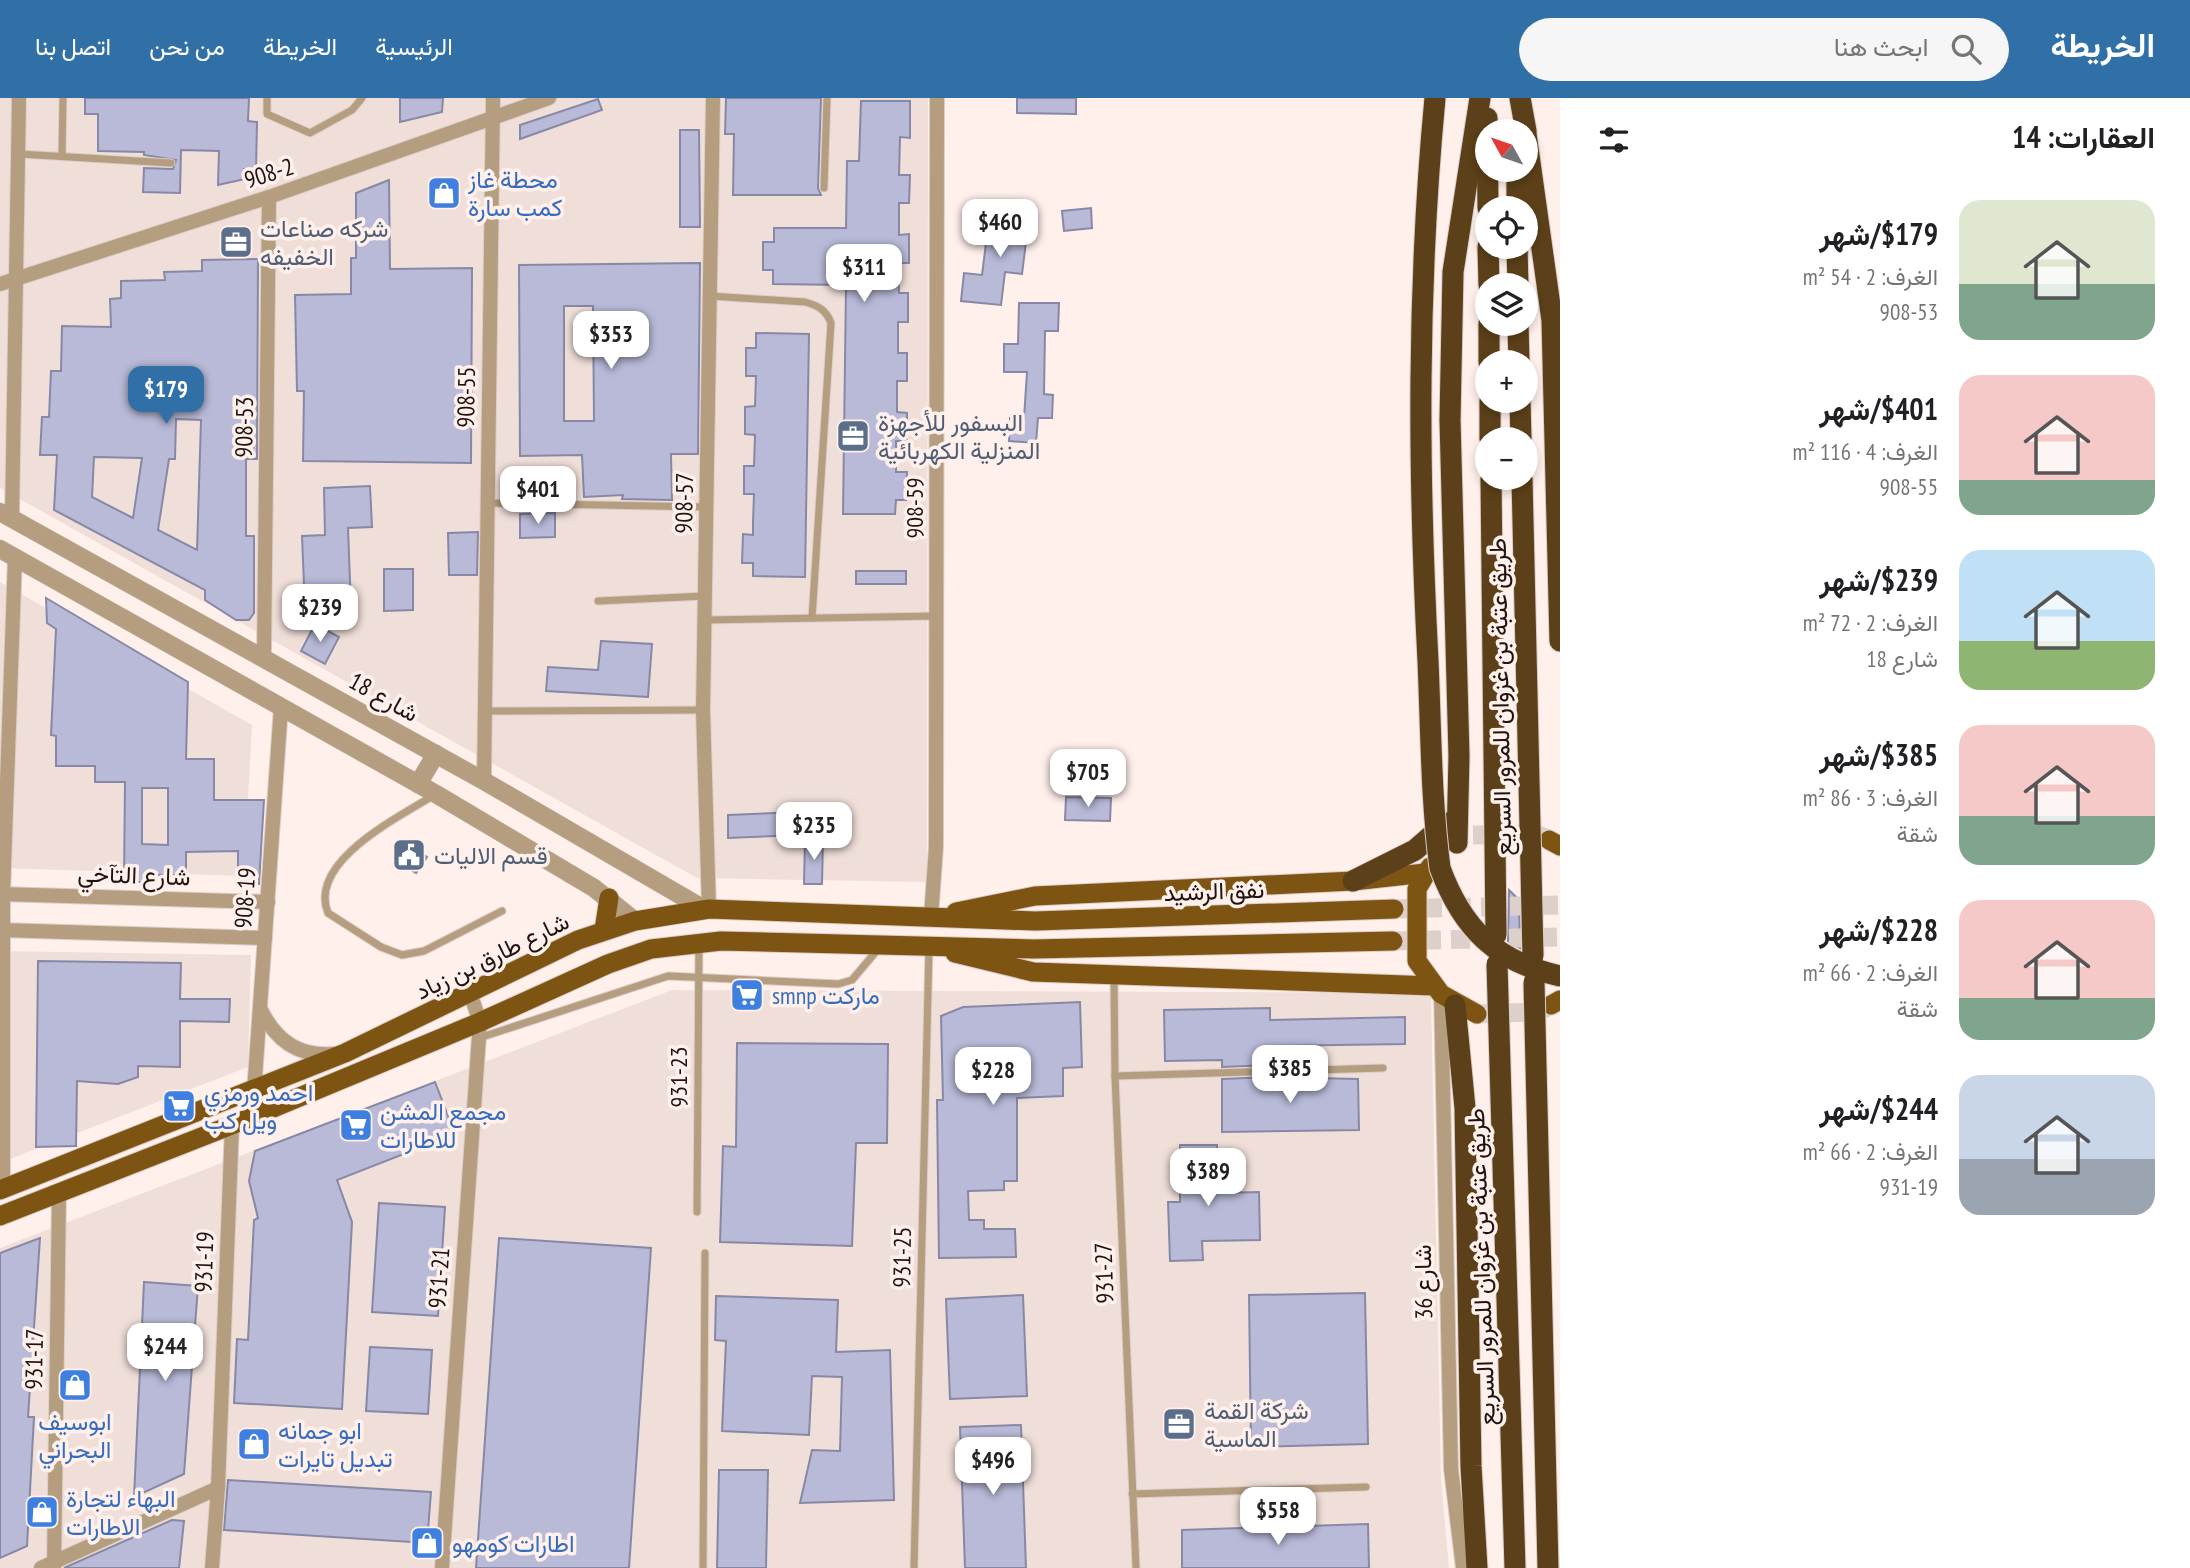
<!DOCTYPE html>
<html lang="ar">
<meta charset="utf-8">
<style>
:root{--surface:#fff;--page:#f6f6f6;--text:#202124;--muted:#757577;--accent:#3170a7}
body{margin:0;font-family:"PT Sans Narrow",Vazirmatn,sans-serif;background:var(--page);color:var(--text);direction:rtl;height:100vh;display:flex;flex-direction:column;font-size:26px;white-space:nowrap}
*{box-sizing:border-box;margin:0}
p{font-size:23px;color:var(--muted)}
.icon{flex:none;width:38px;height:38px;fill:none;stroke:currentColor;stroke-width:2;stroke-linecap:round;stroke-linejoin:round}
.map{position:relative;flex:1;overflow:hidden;direction:ltr}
.sheet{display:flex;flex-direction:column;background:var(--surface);width:630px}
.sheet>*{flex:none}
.needle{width:46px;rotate:310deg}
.fabs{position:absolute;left:1475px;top:21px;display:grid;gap:14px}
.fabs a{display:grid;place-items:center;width:63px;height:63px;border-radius:50%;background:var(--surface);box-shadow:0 4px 10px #0003;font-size:35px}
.price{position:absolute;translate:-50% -60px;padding:0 16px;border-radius:14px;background:#fff;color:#222;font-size:23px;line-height:46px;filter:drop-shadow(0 2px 4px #0008)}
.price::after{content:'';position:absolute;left:50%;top:42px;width:21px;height:16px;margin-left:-10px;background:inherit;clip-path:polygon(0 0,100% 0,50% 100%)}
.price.active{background:var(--accent);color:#fff}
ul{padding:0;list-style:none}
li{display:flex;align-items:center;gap:21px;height:175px;padding:0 35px}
li span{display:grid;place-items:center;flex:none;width:196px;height:140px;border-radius:21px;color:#555}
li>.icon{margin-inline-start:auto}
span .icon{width:84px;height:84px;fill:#fffc;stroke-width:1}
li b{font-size:30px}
h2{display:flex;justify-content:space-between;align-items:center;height:84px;padding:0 35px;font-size:30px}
header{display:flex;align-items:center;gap:42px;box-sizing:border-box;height:98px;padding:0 35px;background:var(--accent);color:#fff}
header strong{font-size:33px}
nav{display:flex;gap:38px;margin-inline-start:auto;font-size:24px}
.search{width:490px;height:63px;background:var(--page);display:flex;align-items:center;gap:18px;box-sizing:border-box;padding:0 24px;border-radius:38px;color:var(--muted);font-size:26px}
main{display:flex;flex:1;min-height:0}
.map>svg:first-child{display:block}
</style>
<header>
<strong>الخريطة</strong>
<div class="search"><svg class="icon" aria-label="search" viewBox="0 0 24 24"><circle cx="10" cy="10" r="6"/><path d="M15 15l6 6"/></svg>ابحث هنا</div>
<nav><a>الرئيسية</a><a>الخريطة</a><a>من نحن</a><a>اتصل بنا</a></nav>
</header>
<main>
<section class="sheet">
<h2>العقارات: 14<svg class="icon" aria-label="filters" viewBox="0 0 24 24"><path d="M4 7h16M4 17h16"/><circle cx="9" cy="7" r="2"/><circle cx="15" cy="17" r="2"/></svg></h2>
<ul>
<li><span style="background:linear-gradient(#dfe7d0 60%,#7fa58c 0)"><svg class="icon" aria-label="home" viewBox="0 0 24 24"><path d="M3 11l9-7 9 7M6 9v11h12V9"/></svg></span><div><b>$179/شهر</b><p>الغرف: 2 · 54 m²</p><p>908-53</p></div></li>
<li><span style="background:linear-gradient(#f6c9c9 75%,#7fa58c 0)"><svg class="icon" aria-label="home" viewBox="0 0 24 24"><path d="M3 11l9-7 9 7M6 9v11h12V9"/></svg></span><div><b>$401/شهر</b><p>الغرف: 4 · 116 m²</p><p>908-55</p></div></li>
<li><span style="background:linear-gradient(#bfe0f5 65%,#8fb573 0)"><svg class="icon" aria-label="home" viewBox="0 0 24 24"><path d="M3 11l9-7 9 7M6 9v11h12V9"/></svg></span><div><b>$239/شهر</b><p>الغرف: 2 · 72 m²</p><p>شارع 18</p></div></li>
<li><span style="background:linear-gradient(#f6c9c9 65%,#7fa58c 0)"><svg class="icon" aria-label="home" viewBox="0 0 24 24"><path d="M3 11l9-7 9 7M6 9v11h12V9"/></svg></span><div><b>$385/شهر</b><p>الغرف: 3 · 86 m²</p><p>شقة</p></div></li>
<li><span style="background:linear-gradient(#f6c9c9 70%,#7fa58c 0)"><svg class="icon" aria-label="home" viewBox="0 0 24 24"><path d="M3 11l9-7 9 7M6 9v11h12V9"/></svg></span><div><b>$228/شهر</b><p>الغرف: 2 · 66 m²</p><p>شقة</p></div></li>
<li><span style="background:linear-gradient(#c9d6e8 60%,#9aa5b1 0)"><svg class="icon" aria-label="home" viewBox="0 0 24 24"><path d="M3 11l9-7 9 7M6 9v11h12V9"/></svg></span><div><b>$244/شهر</b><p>الغرف: 2 · 66 m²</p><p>931-19</p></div></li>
</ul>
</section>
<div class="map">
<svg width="1560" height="1470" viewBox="0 0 1560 1470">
<rect width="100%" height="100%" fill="#fff0eb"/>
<!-- built -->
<g fill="#f0dfd9">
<path d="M0,0H928L927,784L697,780L0,390Z"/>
<path d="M0,484L252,627L244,778L0,770Z"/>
<path d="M0,853L251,857L248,969L0,1065Z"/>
<path d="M672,892L1431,895L1441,1381L1449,1470H0V1150Z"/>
</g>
<!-- building -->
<g fill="#b8bad8" stroke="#8788a5" stroke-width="2" fill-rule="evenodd">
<path d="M85,0H249L248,23L257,24L256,72L244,71L245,81L218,87L219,53L181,52L180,95L143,94L144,70L173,71L176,62L144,57V54L98,53V16H85Z"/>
<path d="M400,0H443L442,14L400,24Z"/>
<path d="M726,0H821L818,90L821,97H733L734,36H725Z"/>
<path d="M1017,0H1076V16L1017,15Z"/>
<path d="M598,1L602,12L520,41V27Z"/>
<path d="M861,3H910V40L900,39L899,77H910L909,105H899V137L909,136V165H898L899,195H908V224H898V255H907V283H897V314L907,315V343H896V374H907L906,402H896L895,416H843L846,187L773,186V172H763V144H774V130H846L847,63H859Z"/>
<path d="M680,32H699L700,129H680Z"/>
<path d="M389,82L390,171L472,170L471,365L303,363L304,293H297L295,197L351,196V160H356V95Z"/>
<path d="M1091,110L1092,130L1064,133L1062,113Z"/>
<path d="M1002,111L1033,112L1032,136H1027L1022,176L1005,174L1001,207L961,203L964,175L982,177L986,145L1000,146Z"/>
<path d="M258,161L257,361H246V438H254V515L249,522H236L205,502V492L54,412L57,357H40L42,319H49L51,273H61L62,228L111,229L110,201L121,200V183L165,182L164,174L202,173V162ZM176,321L201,322L197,452L158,432L169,361H175ZM94,359L142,360L133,420L92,399Z"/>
<path d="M700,165L698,356H671L672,402L622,401L623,397L584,399L582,357L520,358L519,167ZM564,208H593L594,323H564Z"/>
<path d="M1019,205H1059L1058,233H1045L1044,296L1053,297L1052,320H1038L1036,345L1009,343L1010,320H1024L1027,274H1004V246H1018Z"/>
<path d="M756,235L809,236L805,479L753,478V465H742L743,436L753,437V423L754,396H744V368H754L755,337L745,336V309L755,308L756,278H746V250H756Z"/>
<path d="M370,388L372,429L348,430L351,510L305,512L302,438L325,437L324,390Z"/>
<path d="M555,415V439L520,440V416Z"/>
<path d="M478,434L477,477H449L448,435Z"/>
<path d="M384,471H413V512L384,513Z"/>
<rect x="856" y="473" width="50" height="13"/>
<path d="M46,500L188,584L186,661H214V702H264L259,786H238V753L186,754V777H150V784H124L125,684H95V668H56V638L51,637L56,531L47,525ZM142,690H168V747L142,746Z"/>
<path d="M315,526L339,539L325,566L301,553Z"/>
<path d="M601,543L652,546L648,599L546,593L548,569L598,572Z"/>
<path d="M1066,699L1111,700L1110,723L1065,722Z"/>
<path d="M800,714L801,737L728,740V717Z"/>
<path d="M805,741H823L822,786H804Z"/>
<path d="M405,744L427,759L416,775L394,760Z"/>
<path d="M1509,792L1519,802L1520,850L1508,843Z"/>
<path d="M38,863L181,865L180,901H230L229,924L180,923V969L138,968V979L118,986L77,983L76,1048L36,1049Z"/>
<path d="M1080,904L1082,969L1063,970V998L1017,1000V1083H1004V1092L968,1093L969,1122H984V1131H1015L1016,1159L939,1160L937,1002H943L941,918L963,909Z"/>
<path d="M1270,910V922L1405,919V946L1270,948V967L1222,969V962L1165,963L1164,912Z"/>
<path d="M737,945L888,946L887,1045H856L852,1148L720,1144L723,1048L736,1049Z"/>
<path d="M1270,979L1358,981L1359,1032L1222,1034V981Z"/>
<path d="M435,984L455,1036L337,1082L352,1124L342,1311L234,1305L237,1241L248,1242L254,1122L258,1120L249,1083L255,1053Z"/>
<path d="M1180,1047H1217L1216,1095L1259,1094L1260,1142L1202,1143L1203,1162L1170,1163L1168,1104H1180Z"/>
<path d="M379,1105L445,1109L438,1218L372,1214Z"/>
<path d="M40,1140L28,1319H34L27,1448L0,1460V1155Z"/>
<path d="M499,1140L651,1150L629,1470H476Z"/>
<path d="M144,1184L198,1188L184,1376L134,1399Z"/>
<path d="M1365,1195L1368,1346L1251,1349L1249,1197Z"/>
<path d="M1023,1197L1027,1298L950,1301L946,1201Z"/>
<path d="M716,1198L838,1202L836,1254L890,1252L894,1402L800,1405L812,1352L840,1353L842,1279L812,1278L809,1337L722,1333L726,1243L715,1242Z"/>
<path d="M370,1249L432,1252L428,1316L366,1313Z"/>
<path d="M1021,1327L1026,1470H965L960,1329Z"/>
<path d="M719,1372H768L766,1470H717Z"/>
<path d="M228,1382L431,1394L427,1445L224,1432Z"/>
<path d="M172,1422L184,1423L179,1470H64Z"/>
<path d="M1368,1426L1369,1470H1182V1432Z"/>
</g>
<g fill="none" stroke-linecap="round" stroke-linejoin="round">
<!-- primary-tunnel -->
<g stroke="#ddcfca" stroke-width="19" stroke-dasharray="19 10" stroke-linecap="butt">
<path d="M1473,737L1536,736L1545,740"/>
<path d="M1394,811L1560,807"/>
<path d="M1393,843L1560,839"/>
<path d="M1477,916L1536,914L1548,909"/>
</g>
<defs>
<g id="service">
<path d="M267,0V16L310,35L352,12L362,0"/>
<path d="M19,56L171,65"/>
<path d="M62,58L63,0"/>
<path d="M824,90L827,0"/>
<path d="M710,198L805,204C819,208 826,212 831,225L812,520"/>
<path d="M488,405L706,409"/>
<path d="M598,503L705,498"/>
<path d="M705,522L937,518"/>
<path d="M486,613L703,612"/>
<path d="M436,696C401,718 307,763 328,815L381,849L402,857L424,853L502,813"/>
<path d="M1114,880L1115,978L1136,1470"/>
<path d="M479,940L668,878L838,886L852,882L879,850"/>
<path d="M1115,978L1383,970"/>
<path d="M697,1114L699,846"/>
<path d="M1132,1396L1366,1389"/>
<path d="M703,1470L705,1155"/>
<path d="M914,1470L929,851"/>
</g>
<g id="minor">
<path d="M0,186L269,99L549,0"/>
<path d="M12,420L19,0"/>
<path d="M264,560L269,99"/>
<path d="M484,683L493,0"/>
<path d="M0,796L268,804"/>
<path d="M709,811L703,612L713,0"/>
<path d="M931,819L936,749L937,0"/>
<path d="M0,832L265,840"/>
<path d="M1441,896L1451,1371L1463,1470"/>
<path d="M261,912C276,943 299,959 333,956"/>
<path d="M254,994L281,609"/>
<path d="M3,1091V797L15,459"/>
<path d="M41,1470L218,1390"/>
<path d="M54,1470L59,1095"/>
<path d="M212,1470L218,1390L232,1027"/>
<path d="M442,1470L480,924L470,895"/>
</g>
<g id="tertiary">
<path d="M0,414L484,683L704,811"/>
<path d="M0,451L436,696L594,790L635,823"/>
<path d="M418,686L436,656"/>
</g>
<g id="primary">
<path d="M1549,742L1560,748"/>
<path d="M1430,769L1417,791V863L1441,896L1477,916"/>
<path d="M956,814L1035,798L1353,783L1425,775"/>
<path d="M604,832L609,800"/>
<path d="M955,855L1033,874L1434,888"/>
<path d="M1551,907L1560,902"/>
<path d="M0,1092L345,955L578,842L635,823L709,811L1035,823L1394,811"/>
<path d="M0,1118L232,1027L480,924L608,866L651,851L721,843L1034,851L1393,843"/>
</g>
<g id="motorway">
<path d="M1520,0L1526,33"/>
<path d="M1487,20L1488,110"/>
<path d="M1526,36L1552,222L1560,543"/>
<path d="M1517,110V72"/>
<path d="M1488,149L1489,187"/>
<path d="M1517,149L1518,187"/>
<path d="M1489,226V264"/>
<path d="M1518,226L1519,264"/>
<path d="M1490,303V341"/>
<path d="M1520,303L1521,341"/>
<path d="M1457,745L1459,658L1450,322L1453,174L1480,0"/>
<path d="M1353,783L1415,752L1446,725"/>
<path d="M1455,907L1465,1010L1471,1368L1477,1470"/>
</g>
</defs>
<!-- service casing -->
<use href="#service" stroke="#dbcdc8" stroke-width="9"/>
<!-- minor casing -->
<use href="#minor" stroke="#dbcdc8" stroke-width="16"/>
<!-- tertiary casing -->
<use href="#tertiary" stroke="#dbcdc8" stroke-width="19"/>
<!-- primary casing -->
<use href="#primary" stroke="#dbcdc8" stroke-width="21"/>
<!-- motorway casing -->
<use href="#motorway" stroke="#dbcdc8" stroke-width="23"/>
<!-- service -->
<use href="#service" stroke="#b59d7f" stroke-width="7"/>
<!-- minor -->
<use href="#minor" stroke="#b59d7f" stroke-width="14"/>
<!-- tertiary -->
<use href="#tertiary" stroke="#b59d7f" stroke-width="18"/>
<!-- primary -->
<use href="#primary" stroke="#7d5412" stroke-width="19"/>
<!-- motorway -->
<use href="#motorway" stroke="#5c4019" stroke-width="21"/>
<defs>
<g id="motorway-bridge">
<path d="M1435,0C1417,190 1418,373 1428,563C1431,632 1431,702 1440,770C1462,830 1496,864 1560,878"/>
<path d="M1491,380L1496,837"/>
<path d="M1522,380L1533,858"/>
<path d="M1497,866L1515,1470"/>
<path d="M1534,884L1548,1470"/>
</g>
</defs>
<!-- motorway-bridge casing -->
<use href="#motorway-bridge" stroke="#dbcdc8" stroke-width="23" stroke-linecap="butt"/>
<!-- motorway-bridge -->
<use href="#motorway-bridge" stroke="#5c4019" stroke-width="21"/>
</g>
<!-- icons -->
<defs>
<symbol id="shop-square" viewBox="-11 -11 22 22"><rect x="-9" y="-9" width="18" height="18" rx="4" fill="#3f7fe0" stroke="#fff0eb"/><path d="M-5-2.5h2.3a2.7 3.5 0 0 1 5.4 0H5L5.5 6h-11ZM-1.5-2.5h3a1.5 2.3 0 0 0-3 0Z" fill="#fff"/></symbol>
<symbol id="office-square" viewBox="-11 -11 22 22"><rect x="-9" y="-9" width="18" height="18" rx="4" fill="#5c6f8a" stroke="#fff0eb"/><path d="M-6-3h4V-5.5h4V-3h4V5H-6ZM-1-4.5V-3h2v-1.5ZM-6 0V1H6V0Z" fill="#fff"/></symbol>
<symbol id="civic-square" viewBox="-11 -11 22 22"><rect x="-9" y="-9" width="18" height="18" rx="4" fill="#5c6f8a" stroke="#fff0eb"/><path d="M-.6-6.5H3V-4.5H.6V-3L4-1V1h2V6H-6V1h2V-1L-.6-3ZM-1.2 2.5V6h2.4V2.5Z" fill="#fff"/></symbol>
<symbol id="supermarket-square" viewBox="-11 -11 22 22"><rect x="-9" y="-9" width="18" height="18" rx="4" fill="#3f7fe0" stroke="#fff0eb"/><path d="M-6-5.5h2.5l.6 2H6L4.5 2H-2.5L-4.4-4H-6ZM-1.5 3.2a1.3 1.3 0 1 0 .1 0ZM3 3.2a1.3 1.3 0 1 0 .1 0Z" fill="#fff"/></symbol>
</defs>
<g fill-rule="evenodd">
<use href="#shop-square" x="425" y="76" width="38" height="38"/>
<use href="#office-square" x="217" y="125" width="38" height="38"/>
<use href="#office-square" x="834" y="319" width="38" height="38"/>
<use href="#civic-square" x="390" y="738" width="38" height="38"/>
<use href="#supermarket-square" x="728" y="878" width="38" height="38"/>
<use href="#supermarket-square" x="160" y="989" width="38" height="38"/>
<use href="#supermarket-square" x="337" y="1008" width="38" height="38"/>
<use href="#shop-square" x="56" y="1268" width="38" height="38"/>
<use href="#office-square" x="1160" y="1307" width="38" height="38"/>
<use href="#shop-square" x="235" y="1327" width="38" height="38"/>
<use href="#shop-square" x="23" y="1395" width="38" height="38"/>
<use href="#shop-square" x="408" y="1426" width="38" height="38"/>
</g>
<g text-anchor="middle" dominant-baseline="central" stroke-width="7" stroke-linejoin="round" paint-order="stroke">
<!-- street labels -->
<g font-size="24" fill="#1f130f" stroke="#fff0eb">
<text transform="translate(269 75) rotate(-18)">908-2</text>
<text transform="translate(466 299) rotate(-89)">908-55</text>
<text transform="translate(244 329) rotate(-89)">908-53</text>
<text transform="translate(684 405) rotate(-89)">908-57</text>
<text transform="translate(914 410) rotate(-90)">908-59</text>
<text transform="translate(384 599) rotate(29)">شارع 18</text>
<text transform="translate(1500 599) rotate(-91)">طريق عتبة بن غزوان للمرور السريع</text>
<text transform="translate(134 777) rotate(2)">شارع التآخي</text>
<text transform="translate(1214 793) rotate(-2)">نفق الرشيد</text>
<text transform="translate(245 800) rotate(-86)">908-19</text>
<text transform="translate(492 858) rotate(-26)">شارع طارق بن زياد</text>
<text transform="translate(678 979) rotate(-90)">931-23</text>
<text transform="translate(902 1159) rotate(-89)">931-25</text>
<text transform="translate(204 1164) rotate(-88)">931-19</text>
<text transform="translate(1481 1169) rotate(-92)">طريق عتبة بن غزوان للمرور السريع</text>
<text transform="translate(1104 1175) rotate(-92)">931-27</text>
<text transform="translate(439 1180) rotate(-86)">931-21</text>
<text transform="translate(1423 1184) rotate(-91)">شارع 36</text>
<text transform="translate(34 1261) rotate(-89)">931-17</text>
</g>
<!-- shop labels -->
<g font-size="24" fill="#366cbe" stroke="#fff0eb" text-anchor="start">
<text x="468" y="81">محطة غاز<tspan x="468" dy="28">كمب سارة</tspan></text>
<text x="772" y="897">smnp ماركت</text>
<text x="204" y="994">احمد ورمزي<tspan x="204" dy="28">ويل كب</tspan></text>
<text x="380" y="1013">مجمع المشن<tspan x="380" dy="28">للاطارات</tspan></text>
<text x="75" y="1323" text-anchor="middle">ابوسيف<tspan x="75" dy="28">البحراني</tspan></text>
<text x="278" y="1332">ابو جمانه<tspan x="278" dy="28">تبديل تايرات</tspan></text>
<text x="66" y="1400">البهاء لتجارة<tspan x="66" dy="28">الاطارات</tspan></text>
<text x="452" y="1445">اطارات كومهو</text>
</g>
<!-- service labels -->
<g font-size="24" fill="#4e5e75" stroke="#fff0eb" text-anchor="start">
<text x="260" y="130">شركه صناعات<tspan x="260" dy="28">الخفيفه</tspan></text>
<text x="878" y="324">البسفور للأجهزة<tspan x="878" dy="28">المنزلية الكهربائية</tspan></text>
<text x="434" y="757">قسم الاليات</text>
<text x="1204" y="1312">شركة القمة<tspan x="1204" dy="28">الماسية</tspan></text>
</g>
</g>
</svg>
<div class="fabs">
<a><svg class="needle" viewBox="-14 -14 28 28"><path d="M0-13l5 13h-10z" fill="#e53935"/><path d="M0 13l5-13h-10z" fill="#757577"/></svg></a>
<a><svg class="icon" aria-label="locate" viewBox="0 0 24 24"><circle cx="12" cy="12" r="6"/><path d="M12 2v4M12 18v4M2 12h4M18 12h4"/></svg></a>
<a><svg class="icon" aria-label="layers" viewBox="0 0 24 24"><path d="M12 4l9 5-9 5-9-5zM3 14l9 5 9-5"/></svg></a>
<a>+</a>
<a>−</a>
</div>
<b class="price" style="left:1000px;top:161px">$460</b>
<b class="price" style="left:864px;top:206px">$311</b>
<b class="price" style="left:611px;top:273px">$353</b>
<b class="price active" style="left:166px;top:328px">$179</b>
<b class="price" style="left:538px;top:428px">$401</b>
<b class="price" style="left:320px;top:546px">$239</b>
<b class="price" style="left:1088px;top:711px">$705</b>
<b class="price" style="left:814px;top:764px">$235</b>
<b class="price" style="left:1290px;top:1007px">$385</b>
<b class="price" style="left:993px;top:1009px">$228</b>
<b class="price" style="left:1208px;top:1110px">$389</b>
<b class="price" style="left:165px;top:1285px">$244</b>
<b class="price" style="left:993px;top:1399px">$496</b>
<b class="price" style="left:1278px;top:1449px">$558</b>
</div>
</main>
